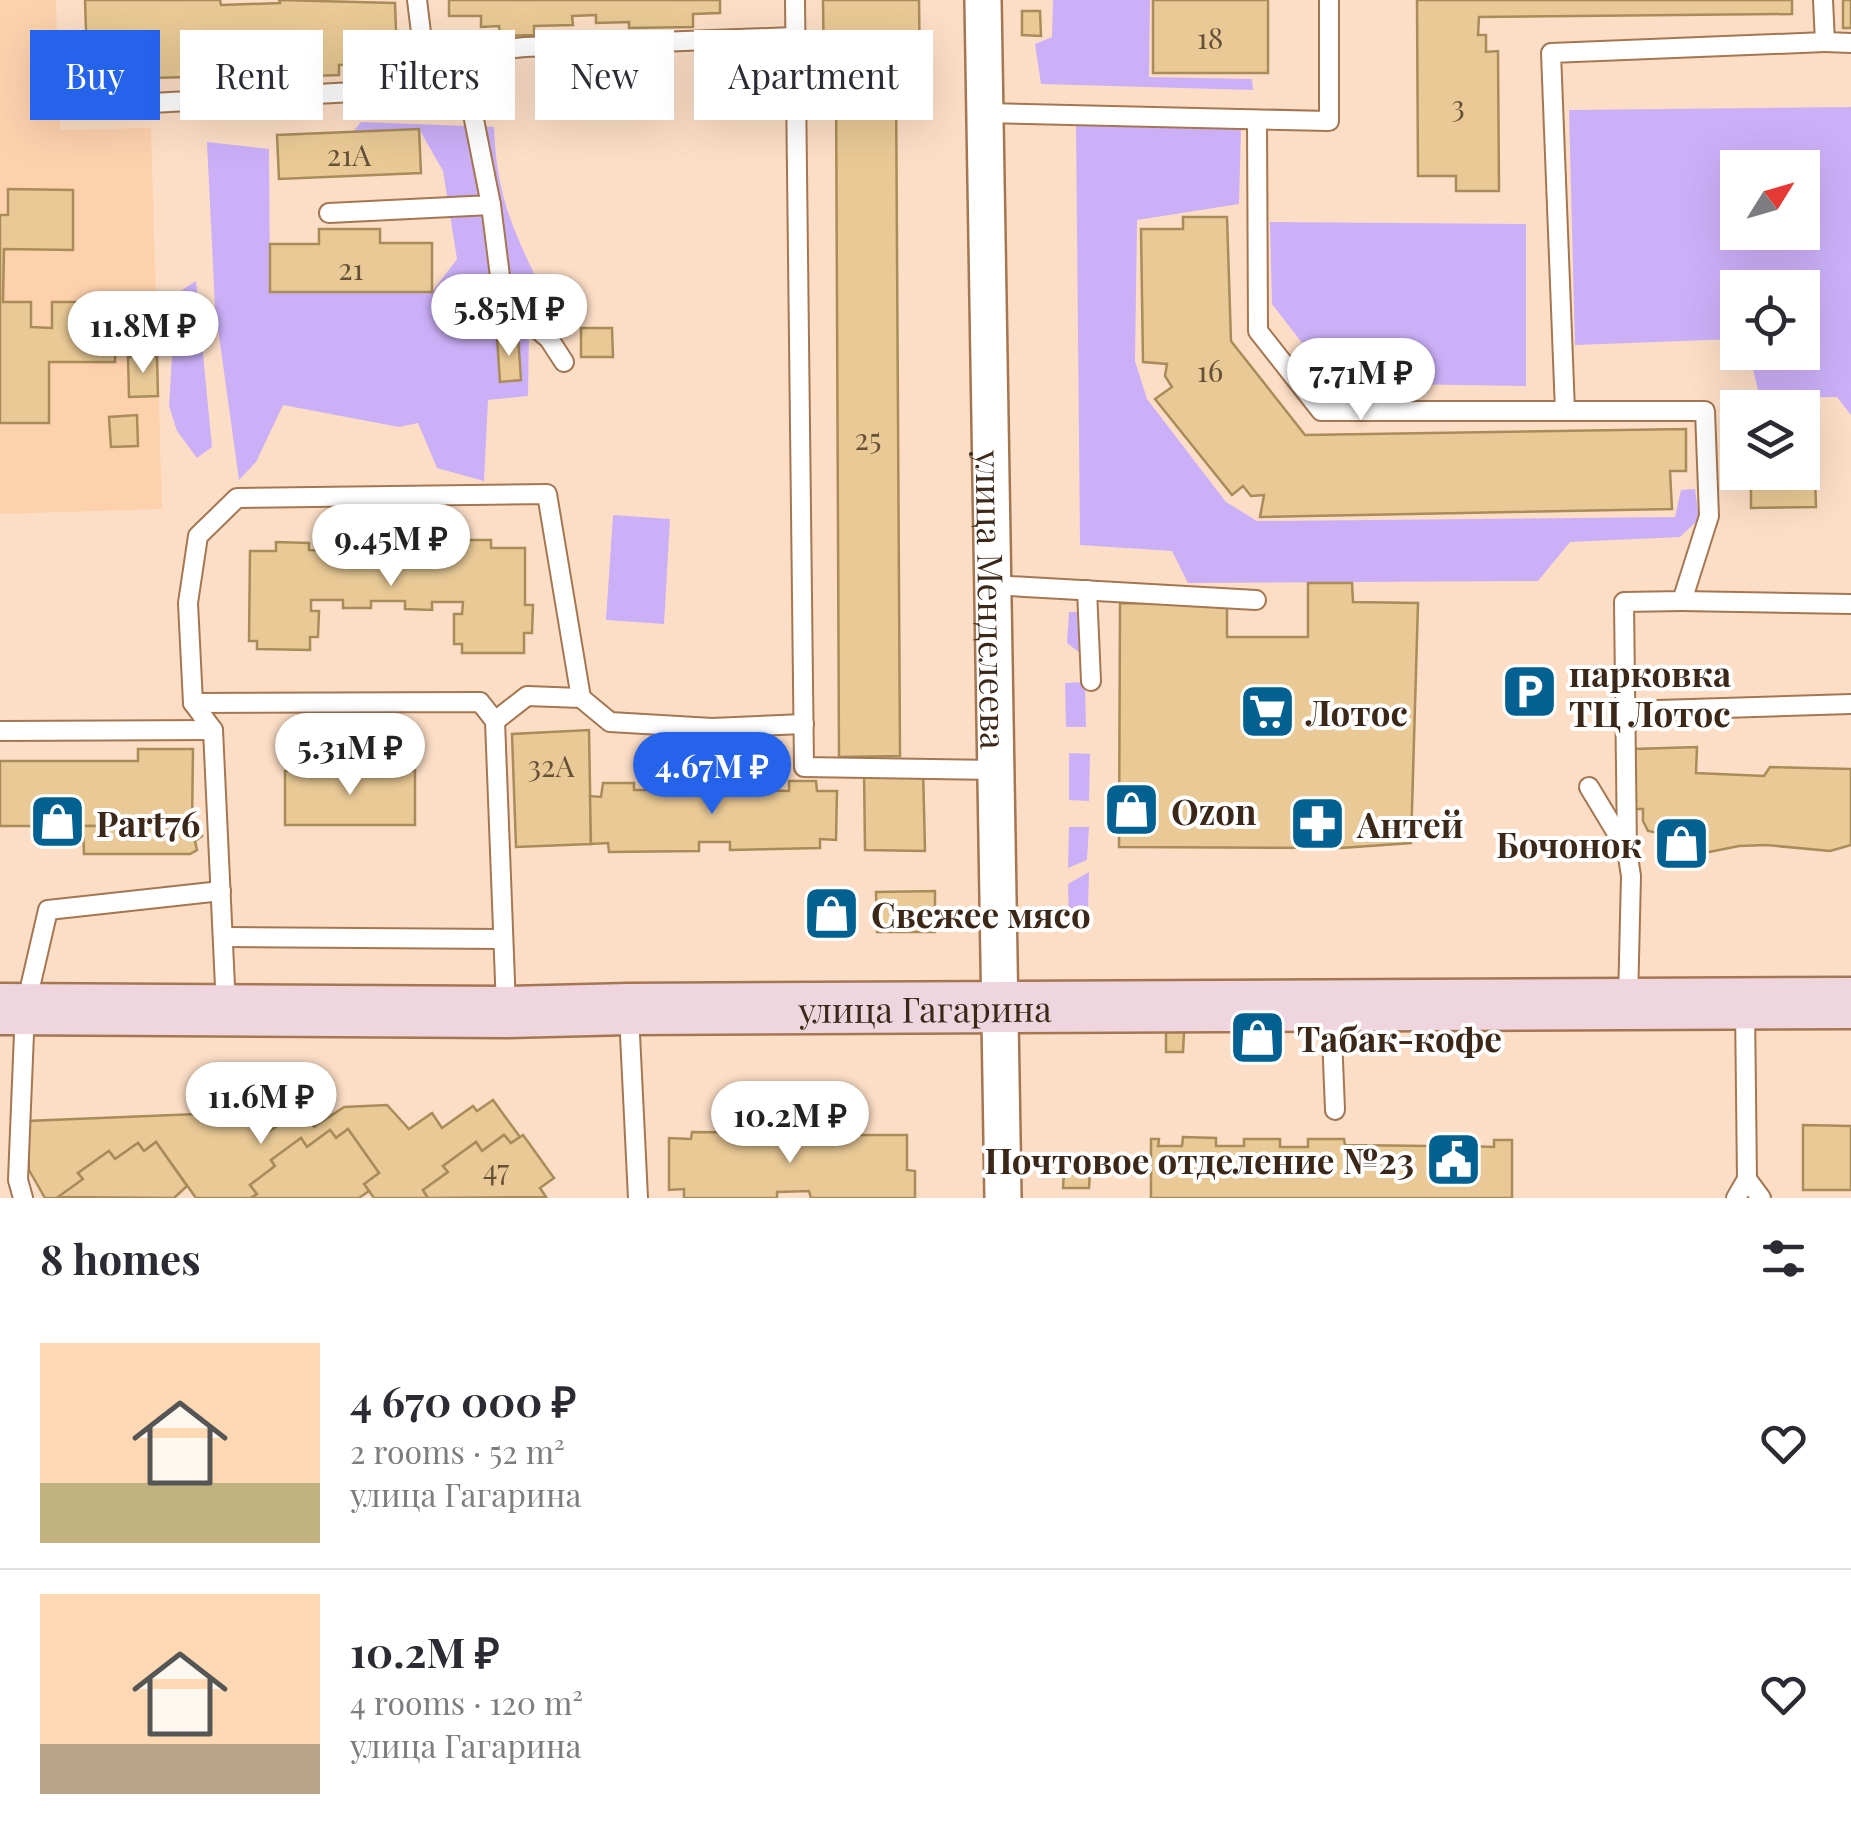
<!DOCTYPE html>
<meta charset="utf-8">
<style>
:root{--surface:#fff;--page:#f2f2f3;--text:#2b2b33;--muted:#7c7c81;--line:#e1e1e2;--accent:#2563eb}
body{margin:0;font-family:"Playfair Display",serif;background:var(--page);color:var(--text);height:100vh;display:flex;flex-direction:column;font-size:38px;white-space:nowrap}
*{box-sizing:border-box;margin:0}
p{font-size:32px;color:var(--muted)}
.icon{flex:none;width:55px;height:55px;fill:none;stroke:currentColor;stroke-width:2;stroke-linecap:round;stroke-linejoin:round}
.map{position:relative;height:1198px;overflow:hidden}
.panel{display:flex;flex-direction:column;background:var(--surface);flex:1}
.panel>*{flex:none}
.top-card{position:absolute;left:30px;top:30px;width:1000px;height:90px;display:flex;gap:20px}
.needle{width:65px;rotate:53deg}
.controls{position:absolute;left:1720px;top:150px;display:grid;gap:20px}
.controls a{display:grid;place-items:center;width:100px;height:100px;border-radius:0px;background:var(--surface);box-shadow:0 10px 40px #0002;font-size:50px}
.price{position:absolute;translate:-50% -85px;padding:0 22px;border-radius:35px;background:#fff;color:#222;font-size:32px;line-height:65px;filter:drop-shadow(0 2px 5px #0008)}
.price::after{content:'';position:absolute;left:50%;top:60px;width:30px;height:22px;margin-left:-15px;background:inherit;clip-path:polygon(0 0,100% 0,50% 100%)}
.price.on{background:var(--accent);color:#fff}
ul{padding:0;list-style:none}
li{display:flex;align-items:center;gap:30px;height:250px;padding:0 40px}
li+li{border-top:2px solid var(--line)}
li span{display:grid;place-items:center;flex:none;width:280px;height:200px;border-radius:0px;color:#555}
li>.icon{margin-inline-start:auto}
span .icon{width:120px;height:120px;fill:#fffc;stroke-width:1}
li b{font-size:42px}
h2{display:flex;justify-content:space-between;align-items:center;height:120px;padding:0 40px;font-size:42px}
.chip{padding:0 35px;border-radius:0px;background:var(--surface);box-shadow:0 10px 40px #0002;font-size:35px;line-height:90px}
.chip.on{background:var(--accent);color:#fff}
.map>svg:first-child{display:block}
</style>
<div class="map">
<svg width="1851" height="1198" viewBox="0 0 1851 1198">
<rect width="100%" height="100%" fill="#fcdec6"/>
<!-- built -->
<path fill="#fed1ad" d="M0,0H56L60,130L151,128L162,509L0,514Z"/>
<!-- green -->
<g fill="#cbb0f8" fill-rule="evenodd">
<path d="M1053,0H1150L1149,77L1252,79L1253,90L1041,84L1035,44L1052,37Z"/>
<path d="M1851,107V415L1837,397L1760,398L1749,353L1802,352V288H1738L1737,339L1575,345L1569,110ZM1738,168H1802V232H1738Z"/>
<path d="M361,122L494,127C496,193 513,232 542,289L529,329L528,396L488,400L484,481L437,468L418,423L399,427L283,405L256,462L239,480L215,307L207,142L269,149L270,292H432L457,259L443,171L419,129L353,132Z"/>
<path d="M1076,124L1241,129L1239,204L1137,220L1135,361L1147,399L1226,502L1257,521L1675,517L1681,490L1695,489L1699,519L1680,537L1570,542L1538,581L1188,583L1172,551L1080,545Z"/>
<path d="M1270,222L1526,224V386L1333,383L1272,304Z"/>
<path d="M196,281L212,447L197,458L177,431L169,406L176,294Z"/>
<path d="M613,515L670,519L664,624L606,620Z"/>
<path d="M1069,612H1083L1085,657L1067,643Z"/>
<path d="M1085,682L1086,727H1066L1065,683Z"/>
<path d="M1069,753L1090,754L1089,801L1069,800Z"/>
<path d="M1069,827H1089L1087,860L1068,868Z"/>
<path d="M1089,872L1088,909L1069,921L1068,884Z"/>
</g>
<!-- building -->
<g fill="#e9ca96" stroke="#a98c59" stroke-width="2.5">
<path d="M85,0H220L221,5L280,3L279,0L395,3L397,58H362L363,64L339,65V75L312,76V66L276,67V55L216,57V66H187L188,77L151,78V66L118,67V58L87,59Z"/>
<path d="M449,0H720V13L693,14V27L629,28V22L596,23V15L572,16L573,25L534,26V35L500,36L499,26L481,27V16H449Z"/>
<path d="M823,0H919L920,79L824,80Z"/>
<rect x="1153" y="0" width="115" height="73"/>
<path d="M1417,0H1792V14L1479,17L1478,35H1486V52L1498,51L1499,191H1456V176H1418Z"/>
<rect x="1843" y="0" width="8" height="28"/>
<path d="M1022,11H1040L1041,36L1022,35Z"/>
<path d="M896,79L900,756L839,757L836,80Z"/>
<path d="M419,129L421,173L279,179L277,135Z"/>
<path d="M8,189L73,190V250L4,249L3,302H31V327L52,328V302H116L115,362H49V423H0V215H8Z"/>
<path d="M1183,217H1227L1231,341L1305,435L1686,429V471H1670L1672,509L1260,517L1264,495L1251,496L1243,486L1232,495L1155,399L1172,387L1165,376L1167,364L1143,362L1141,229H1183Z"/>
<path d="M319,229H380V243H432V292H270V244H319Z"/>
<path d="M581,328H612L613,357H581Z"/>
<path d="M518,336L521,380L500,382L497,337Z"/>
<path d="M157,356L158,396L129,397L128,357Z"/>
<path d="M137,415L138,446L111,447L109,417Z"/>
<path d="M1815,477L1816,507L1751,508V478Z"/>
<path d="M462,540H491V548H525V605H533L532,633H524V653H462V644H454V614H462L463,602H432V610L405,609V601H371V608H343V600H311V611H319L318,637H310V650L257,649V641H249L250,551H276V542L309,543V550L336,551V541L430,542L431,548L462,549Z"/>
<path d="M1308,583H1352L1353,602L1418,603L1411,843L1341,848L1119,847L1120,603L1227,604V637H1308Z"/>
<path d="M589,730L591,844L516,847L512,734Z"/>
<path d="M1697,747L1696,773L1764,776L1770,767L1851,769V845L1830,851L1766,845L1739,846L1704,853L1670,845L1669,835L1648,831L1643,821V809H1634V749Z"/>
<path d="M138,749H193L192,826H0V761H138Z"/>
<path d="M864,767L923,768L925,851L865,850Z"/>
<path d="M415,770V825H285V771Z"/>
<path d="M789,781H816L817,791H837L836,840L820,839V848L730,850V842H699V851L609,852L608,843L591,844L590,796L601,797L603,783H634V790H671V782H696V790H724V782H753V790L789,791Z"/>
<path d="M83,826H192L198,827L202,836L195,841L197,850L190,854H84Z"/>
<path d="M935,891V932H877L876,892Z"/>
<path d="M840,896L841,931L817,932L816,897Z"/>
<path d="M1279,1029L1280,1044L1242,1047L1240,1034Z"/>
<path d="M1166,1032H1184L1183,1052H1166Z"/>
<path d="M493,1100L520,1137L511,1143L504,1135L482,1151L476,1142L443,1166L448,1172L423,1190L428,1198H374L364,1184L379,1173L348,1129L336,1138L330,1130L307,1147L301,1138L271,1160L275,1166L250,1185L257,1194L251,1198H196L156,1142L144,1151L138,1143L115,1159L109,1151L78,1173L83,1179L59,1198H45L29,1170L27,1121L246,1112L262,1136L303,1109L314,1127L344,1107L387,1105L409,1129L432,1113L442,1128L473,1106L477,1111Z"/>
<path d="M1803,1125L1851,1126V1190H1803Z"/>
<path d="M348,1129L379,1173L364,1184L369,1191L359,1198H251L257,1194L250,1185L275,1166L271,1160L301,1138L307,1147L330,1130L336,1138Z"/>
<path d="M692,1132L784,1133V1145L813,1144V1135H907V1170L915,1171V1198H811L809,1191L777,1192V1198H684V1189L669,1190V1138L691,1139Z"/>
<path d="M504,1135L511,1143L523,1135L554,1178L540,1188L546,1197L428,1198L423,1190L448,1172L443,1166L476,1142L482,1151Z"/>
<path d="M1183,1137L1216,1138V1146H1244V1139H1280V1147H1308V1139H1344L1345,1145L1431,1146V1138H1468V1146L1494,1147V1140H1512V1198H1151V1139H1159L1158,1146H1182Z"/>
<path d="M156,1142L187,1186L174,1198L58,1197L83,1179L78,1173L109,1151L115,1159L138,1143L144,1151Z"/>
<path d="M1064,1171H1090L1089,1188H1063Z"/>
</g>
<g fill="none" stroke-linecap="round" stroke-linejoin="round">
<defs>
<g id="lane">
<path d="M417,0L424,57L525,47L794,37"/>
<path d="M795,0L804,767L995,770"/>
<path d="M1825,42L1851,43"/>
<path d="M116,105L425,88L424,57"/>
<path d="M985,113L1329,121V0"/>
<path d="M1257,120L1258,331L1321,411H1705L1709,516L1682,601L1624,602L1627,850L1631,876L1628,1001"/>
<path d="M491,205L503,300L549,339L564,362"/>
<path d="M329,213L491,205L461,54"/>
<path d="M1565,411L1551,53L1825,42L1823,0"/>
<path d="M992,585L1256,600"/>
<path d="M1087,590L1091,681"/>
<path d="M1682,601L1851,604"/>
<path d="M193,703L188,603L198,536L237,498L547,494L581,698"/>
<path d="M1625,711L1851,704"/>
<path d="M495,721L527,696L581,698L610,722L712,728L804,724"/>
<path d="M0,731L213,730"/>
<path d="M1589,787L1627,850"/>
<path d="M223,937L503,939"/>
<path d="M226,1008L213,730L193,703L480,702L495,721L506,1007"/>
<path d="M1331,1011L1335,1110"/>
<path d="M629,1014L638,1198"/>
<path d="M1747,1179L1761,1198"/>
<path d="M23,1198L18,1180L25,1009L48,910L221,891"/>
<path d="M1736,1198L1747,1179L1745,1007"/>
</g>
<g id="street">
<path id="s1" d="M983,0L1003,1198"/>
</g>
<g id="secondary">
<path id="s2" d="M0,1009L506,1012L629,1009L1851,1003"/>
</g>
</defs>
<!-- lane casing -->
<use href="#lane" stroke="#a47752" stroke-width="22"/>
<!-- street casing -->
<use href="#street" stroke="#a47752" stroke-width="40"/>
<!-- secondary casing -->
<use href="#secondary" stroke="#a47752" stroke-width="55"/>
<!-- lane -->
<use href="#lane" stroke="#fff" stroke-width="18"/>
<!-- street -->
<use href="#street" stroke="#fff" stroke-width="35"/>
<!-- secondary -->
<use href="#secondary" stroke="#efd6de" stroke-width="50"/>
</g>
<!-- icons -->
<defs>
<symbol id="parking-square" viewBox="-11 -11 22 22"><rect x="-9" y="-9" width="18" height="18" rx="4" fill="#036191" stroke="#fff"/><path d="M-3.5-5.5H1a3.5 3.5 0 0 1 0 7H-1V5.5H-3.5ZM-1-3.4V-.6H.8a1.4 1.4 0 0 0 0-2.8Z" fill="#fff"/></symbol>
<symbol id="supermarket-square" viewBox="-11 -11 22 22"><rect x="-9" y="-9" width="18" height="18" rx="4" fill="#036191" stroke="#fff"/><path d="M-6-5.5h2.5l.6 2H6L4.5 2H-2.5L-4.4-4H-6ZM-1.5 3.2a1.3 1.3 0 1 0 .1 0ZM3 3.2a1.3 1.3 0 1 0 .1 0Z" fill="#fff"/></symbol>
<symbol id="shop-square" viewBox="-11 -11 22 22"><rect x="-9" y="-9" width="18" height="18" rx="4" fill="#036191" stroke="#fff"/><path d="M-5-2.5h2.3a2.7 3.5 0 0 1 5.4 0H5L5.5 6h-11ZM-1.5-2.5h3a1.5 2.3 0 0 0-3 0Z" fill="#fff"/></symbol>
<symbol id="pharmacy-square" viewBox="-11 -11 22 22"><rect x="-9" y="-9" width="18" height="18" rx="4" fill="#036191" stroke="#fff"/><path d="M-2-6h4v4h4v4h-4v4h-4v-4h-4v-4h4Z" fill="#fff"/></symbol>
<symbol id="civic-square" viewBox="-11 -11 22 22"><rect x="-9" y="-9" width="18" height="18" rx="4" fill="#036191" stroke="#fff"/><path d="M-.6-6.5H3V-4.5H.6V-3L4-1V1h2V6H-6V1h2V-1L-.6-3ZM-1.2 2.5V6h2.4V2.5Z" fill="#fff"/></symbol>
</defs>
<g fill-rule="evenodd">
<use href="#parking-square" x="1498" y="660" width="63" height="63"/>
<use href="#supermarket-square" x="1236" y="680" width="63" height="63"/>
<use href="#shop-square" x="1100" y="778" width="63" height="63"/>
<use href="#shop-square" x="26" y="790" width="63" height="63"/>
<use href="#pharmacy-square" x="1286" y="792" width="63" height="63"/>
<use href="#shop-square" x="1650" y="812" width="63" height="63"/>
<use href="#shop-square" x="800" y="882" width="63" height="63"/>
<use href="#shop-square" x="1226" y="1006" width="63" height="63"/>
<use href="#civic-square" x="1422" y="1128" width="63" height="63"/>
</g>
<g text-anchor="middle" dominant-baseline="central" stroke-width="8" stroke-linejoin="round" paint-order="stroke">
<!-- number labels -->
<g font-size="30" fill="#665038">
<text x="1210" y="37">18</text>
<text x="1458" y="105">3</text>
<text x="349" y="154">21А</text>
<text x="351" y="268">21</text>
<text x="1210" y="370">16</text>
<text x="868" y="438">25</text>
<text x="551" y="765">32А</text>
<text x="496" y="1169">47</text>
</g>
<!-- street labels -->
<g font-size="35" fill="#3b2819" stroke="#fff">
<text stroke="none"><textPath href="#s1" startOffset="600">улица Менделеева</textPath></text>
<text stroke="none"><textPath href="#s2" startOffset="925">улица Гагарина</textPath></text>
</g>
<!-- poi labels -->
<g font-size="35" font-weight="bold" fill="#3b2819" stroke="#fff" text-anchor="start">
<text x="1569" y="672">парковка<tspan x="1569" dy="40">ТЦ Лотос</tspan></text>
<text x="1306" y="711">Лотос</text>
<text x="1171" y="810">Ozon</text>
<text x="96" y="822">Part76</text>
<text x="1357" y="823">Антей</text>
<text x="1642" y="843" text-anchor="end">Бочонок</text>
<text x="871" y="913">Свежее мясо</text>
<text x="1297" y="1037">Табак-кофе</text>
<text x="1414" y="1159" text-anchor="end">Почтовое отделение №23</text>
</g>
</g>
</svg>
<div class="controls">
<a><svg class="needle" viewBox="-14 -14 28 28"><path d="M0-13l5 13h-10z" fill="#e53935"/><path d="M0 13l5-13h-10z" fill="#7c7c81"/></svg></a>
<a><svg class="icon" aria-label="locate" viewBox="0 0 24 24"><circle cx="12" cy="12" r="6"/><path d="M12 2v4M12 18v4M2 12h4M18 12h4"/></svg></a>
<a><svg class="icon" aria-label="layers" viewBox="0 0 24 24"><path d="M12 4l9 5-9 5-9-5zM3 14l9 5 9-5"/></svg></a>
</div>
<b class="price" style="left:509px;top:359px">5.85M ₽</b>
<b class="price" style="left:143px;top:376px">11.8M ₽</b>
<b class="price" style="left:1361px;top:423px">7.71M ₽</b>
<b class="price" style="left:391px;top:589px">9.45M ₽</b>
<b class="price" style="left:350px;top:798px">5.31M ₽</b>
<b class="price on" style="left:712px;top:817px">4.67M ₽</b>
<b class="price" style="left:261px;top:1147px">11.6M ₽</b>
<b class="price" style="left:790px;top:1166px">10.2M ₽</b>
<div class="top-card">
<a class="chip on">Buy</a>
<a class="chip">Rent</a>
<a class="chip">Filters</a>
<a class="chip">New</a>
<a class="chip">Apartment</a>
</div>
</div>
<section class="panel">
<h2>8 homes<svg class="icon" aria-label="filters" viewBox="0 0 24 24"><path d="M4 7h16M4 17h16"/><circle cx="9" cy="7" r="2"/><circle cx="15" cy="17" r="2"/></svg></h2>
<ul>
<li><span style="background:linear-gradient(#ffd9b3 70%,#c2b280 0)"><svg class="icon" aria-label="home" viewBox="0 0 24 24"><path d="M3 11l9-7 9 7M6 9v11h12V9"/></svg></span><div><b>4 670 000 ₽</b><p>2 rooms · 52 m²</p><p>улица Гагарина</p></div><svg class="icon" aria-label="heart" viewBox="0 0 24 24"><path d="M12 20l-8-8c-3-5 5-10 8-4 3-6 11-1 8 4z"/></svg></li>
<li><span style="background:linear-gradient(#ffd9b3 75%,#b9a48a 0)"><svg class="icon" aria-label="home" viewBox="0 0 24 24"><path d="M3 11l9-7 9 7M6 9v11h12V9"/></svg></span><div><b>10.2M ₽</b><p>4 rooms · 120 m²</p><p>улица Гагарина</p></div><svg class="icon" aria-label="heart" viewBox="0 0 24 24"><path d="M12 20l-8-8c-3-5 5-10 8-4 3-6 11-1 8 4z"/></svg></li>
</ul>
</section>
